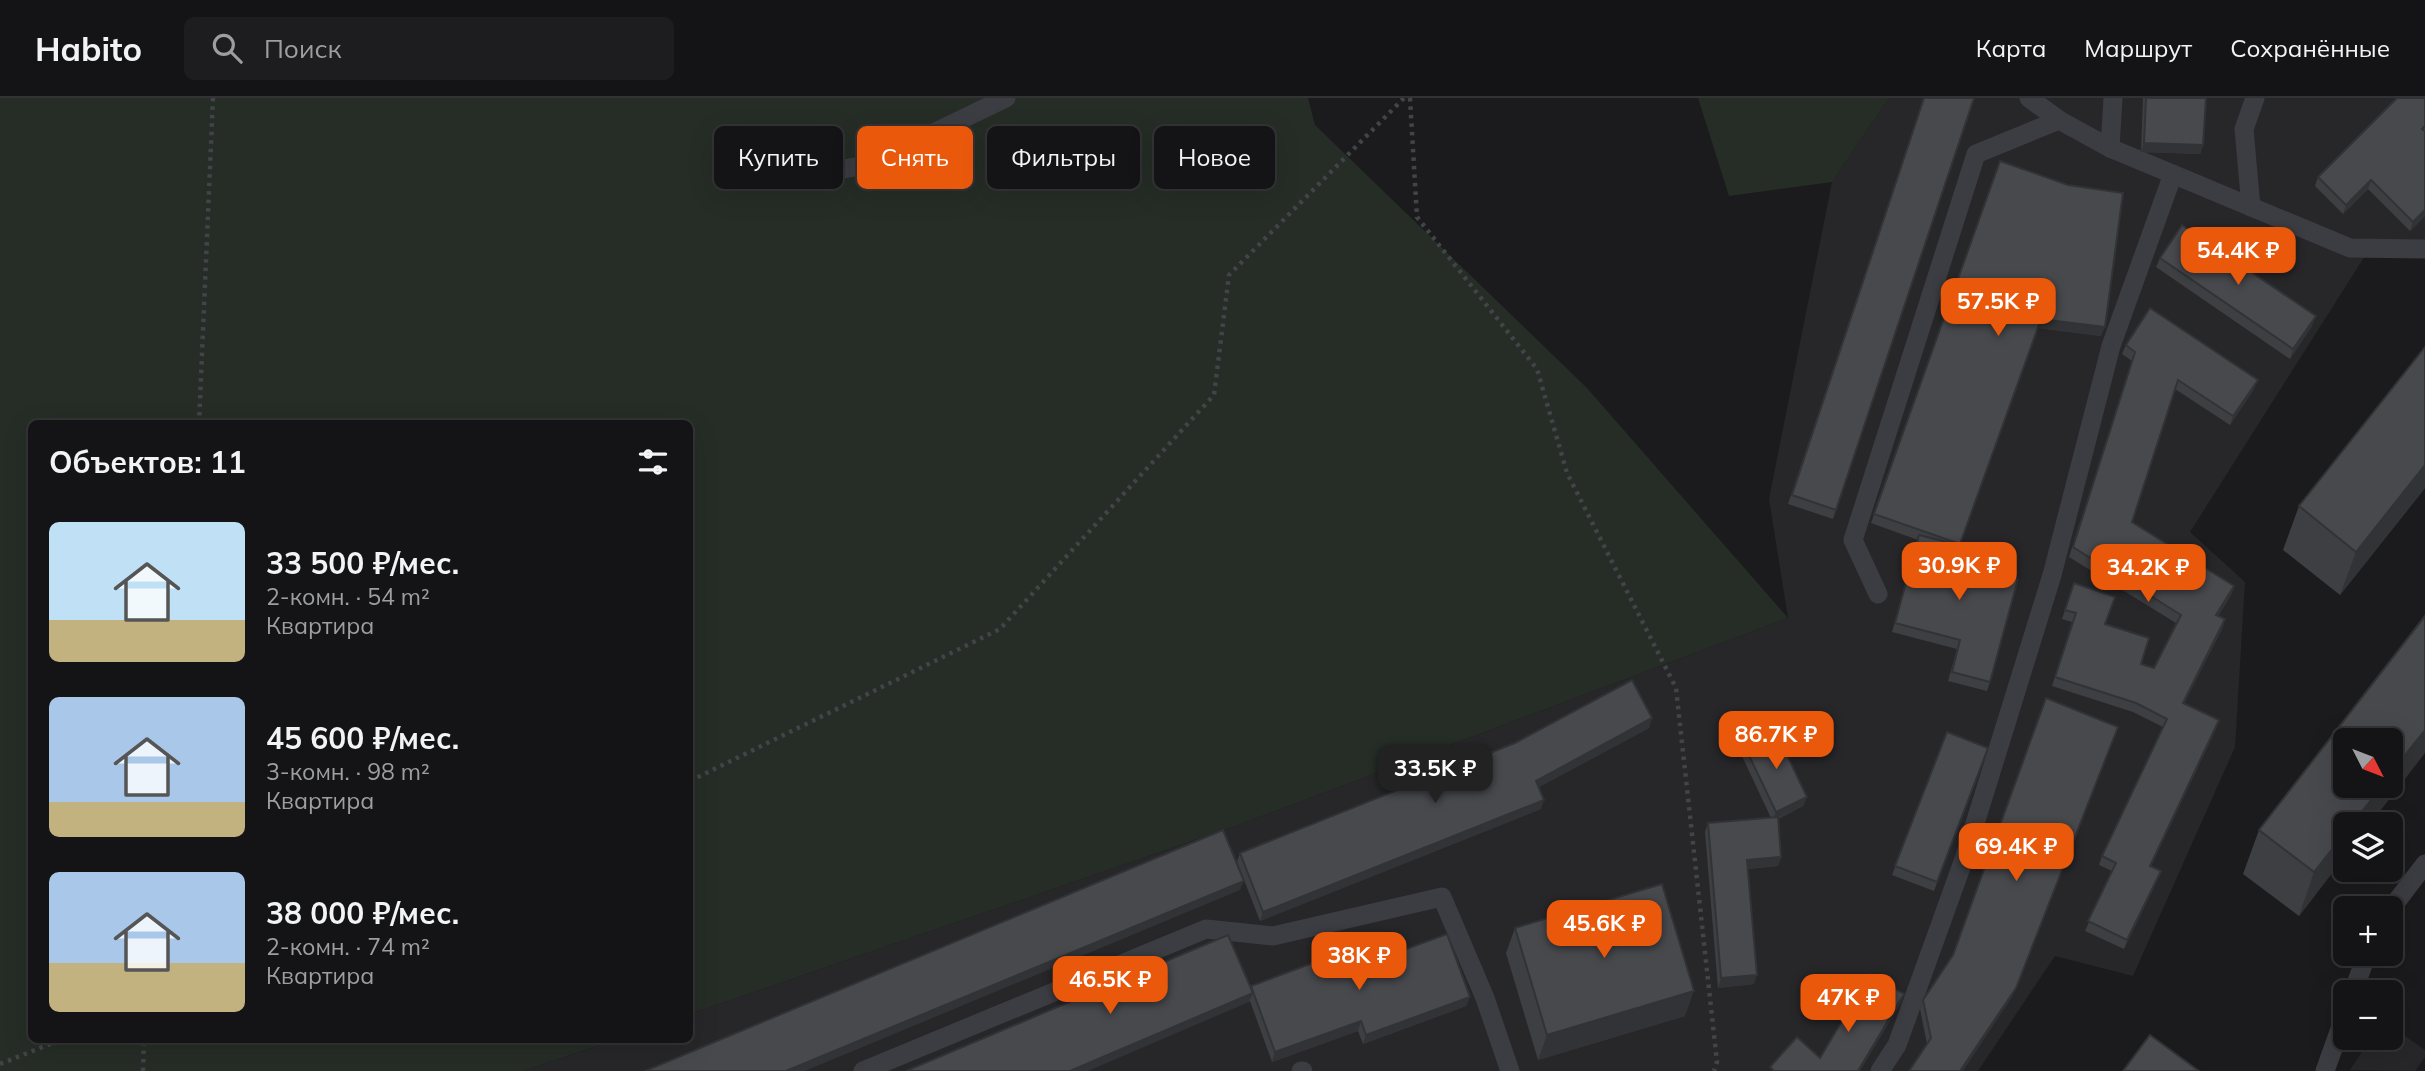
<!DOCTYPE html>
<html lang="ru">
<meta charset="utf-8">
<style>
:root{--surface:#141416;--page:#1d1d1f;--text:#f1f3f6;--muted:#9d9ea1;--line:#333335;--accent:#ea580c}
body{margin:0;font-family:Mulish,sans-serif;background:var(--page);color:var(--text);height:100vh;display:flex;flex-direction:column;font-size:26px;white-space:nowrap}
*{box-sizing:border-box;margin:0}
p{font-size:23px;color:var(--muted)}
.icon{flex:none;width:38px;height:38px;fill:none;stroke:currentColor;stroke-width:2;stroke-linecap:round;stroke-linejoin:round}
.map{position:relative;flex:1;overflow:hidden}
.drawer{position:absolute;left:28px;top:322px;width:665px;height:623px;display:flex;flex-direction:column;background:var(--surface);border-radius:10px;box-shadow:0 7px 28px #0002,0 0 0 2px var(--line)}
.drawer>*{flex:none}
.top-card{position:absolute;left:714px;top:28px;width:665px;height:63px;display:flex;gap:14px}
.needle{width:46px;rotate:132deg}
.buttons{position:absolute;left:2333px;top:630px;display:grid;gap:14px}
.buttons a{display:grid;place-items:center;width:70px;height:70px;border-radius:10px;background:var(--surface);box-shadow:0 7px 28px #0002,0 0 0 2px var(--line);font-size:35px}
.price{position:absolute;translate:-50% -60px;padding:0 16px;border-radius:14px;background:var(--accent);color:#fff;font-size:23px;line-height:46px;filter:drop-shadow(0 2px 4px #0008)}
.price::after{content:'';position:absolute;left:50%;top:42px;width:21px;height:16px;margin-left:-10px;background:inherit;clip-path:polygon(0 0,100% 0,50% 100%)}
.price.on{background:#222;color:#fff}
ul{padding:0;list-style:none}
li{display:flex;align-items:center;gap:21px;height:175px;padding:0 21px}
li span{display:grid;place-items:center;flex:none;width:196px;height:140px;border-radius:10px;color:#555}
li>.icon{margin-inline-start:auto}
span .icon{width:84px;height:84px;fill:#fffc;stroke-width:1}
li b{font-size:30px}
h2{display:flex;justify-content:space-between;align-items:center;height:84px;padding:0 21px;font-size:30px}
.tag{padding:0 24px;border-radius:10px;background:var(--surface);box-shadow:0 7px 28px #0002,0 0 0 2px var(--line);font-size:24px;line-height:63px}
.tag.on{background:var(--accent);color:#fff}
header{display:flex;align-items:center;gap:42px;box-sizing:border-box;height:98px;padding:0 35px;background:var(--surface);border-bottom:2px solid var(--line)}
header strong{font-size:33px}
nav{display:flex;gap:38px;margin-inline-start:auto;font-size:24px}
.search{width:490px;height:63px;background:var(--page);display:flex;align-items:center;gap:18px;box-sizing:border-box;padding:0 24px;border-radius:10px;color:var(--muted);font-size:26px}
.map>svg:first-child{display:block}
</style>
<header>
<strong>Habito</strong>
<div class="search"><svg class="icon" aria-label="search" viewBox="0 0 24 24"><circle cx="10" cy="10" r="6"/><path d="M15 15l6 6"/></svg>Поиск</div>
<nav><a>Карта</a><a>Маршрут</a><a>Сохранённые</a></nav>
</header>
<div class="map">
<svg width="2425" height="973" viewBox="0 0 2425 973">
<rect width="100%" height="100%" fill="#1b1b1d"/>
<!-- built -->
<g fill="#27272a">
<path d="M1889,0H2425V142H2375L2190,434L2245,484L2235,649L2133,878L2055,858L1978,973H523L615,942H690V916L1230,730L1788,520L1769,401L1832,84Z"/>
<path d="M2391,928L2425,952V959L2415,973L2350,972L2371,940H2390Z"/>
</g>
<!-- green -->
<g fill="#252d26">
<path d="M0,0H1308L1315,27L1587,290L1788,520L1230,730L690,916V326H32V942H615L523,973H0Z"/>
<path d="M1698,0H1889L1832,84L1729,98Z"/>
</g>
<g fill="none" stroke-linecap="round" stroke-linejoin="round">
<!-- path -->
<g stroke="#424449" stroke-width="4.5" stroke-dasharray="3.5 5" stroke-linecap="butt">
<path d="M1410,0L1417,119L1537,271L1567,375L1676,590L1717,964L1714,973"/>
<path d="M199,326L213,0"/>
<path d="M690,683L1000,531L1214,297L1229,177L1404,0"/>
<path d="M0,966L60,942"/>
<path d="M143,973L144,942"/>
</g>
<!-- lane -->
<g stroke="#3c3d42" stroke-width="19">
<path d="M2029,0L2059,22L2110,50L2350,150L2425,151"/>
<path d="M2110,50L2113,0"/>
<path d="M790,80L867,67L1006,0"/>
<path d="M2251,109L2244,31L2255,0"/>
<path d="M1878,496L1853,442L1976,56L2059,22"/>
<path d="M2390,812L2425,766"/>
<path d="M2353,894L2367,856"/>
<path d="M863,973L1206,831L1273,838L1442,799L1485,900L1510,973"/>
<path d="M1301,973H1303"/>
<path d="M1880,973L1897,947L1964,761L2052,477L2111,248L2173,76"/>
<path d="M2325,973L2345,917"/>
</g>
</g>
<!-- wall -->
<g fill="#3e3f42">
<path d="M1924,0L1836,412L1833,421L1788,406Z"/>
<path d="M2143,0H2206L2203,47L2200,56L2141,54Z"/>
<path d="M2425,0V118L2410,133L2368,91L2343,116L2315,88L2318,79Z"/>
<path d="M2000,63L2101,238L2037,230L1960,447L1994,474L1990,584L1987,593L1948,583L1957,551L1892,534L1918,442L1871,425Z"/>
<path d="M2160,160L2312,228L2290,261L2156,169Z"/>
<path d="M2126,247L2254,291L2230,327L2175,291L2132,424L2234,488L2231,497L2218,518L2225,521L2222,531L2184,605L2216,631L2151,768L2161,773L2157,783L2124,851L2085,833L2112,773L2099,767L2102,758L2163,629L2133,614L2052,588L2072,524L2062,521L2074,485L2105,526L2141,566L2154,570L2176,525L2069,459L2132,263L2122,256Z"/>
<path d="M2425,390L2340,497L2283,452L2299,408Z"/>
<path d="M1652,620L1649,630L1539,689L1541,711L1260,823L1237,764L1240,755Z"/>
<path d="M1947,634L1988,650L1934,793L1892,777Z"/>
<path d="M1744,647L1807,699L1803,708L1778,721L1781,759L1778,768L1748,771L1754,886L1718,890L1705,734L1708,725L1771,720L1741,656Z"/>
<path d="M2345,726V758L2299,818L2243,776L2259,732Z"/>
<path d="M1515,830L1685,918L1538,962L1506,855Z"/>
<path d="M1371,864L1470,899L1466,908L1363,946L1358,933L1272,964L1250,903L1249,904L1251,888Z"/>
<path d="M2012,899L1927,946L1920,911L1923,902Z"/>
</g>
<!-- shaded-wall -->
<g fill="#323336">
<path d="M2144,45L2203,47L2200,56L2141,54Z"/>
<path d="M2371,82L2368,91L2343,116L2346,107Z"/>
<path d="M2425,112V118L2410,133L2413,124Z"/>
<path d="M2316,218L2312,228L2290,261L2293,251Z"/>
<path d="M2041,221L2105,229L2101,238L2037,230Z"/>
<path d="M2258,282L2254,291L2230,327L2233,318Z"/>
<path d="M2425,367V390L2340,497L2356,454Z"/>
<path d="M2234,488L2231,497L2212,526L2216,517Z"/>
<path d="M2225,521L2222,531L2180,614L2183,605Z"/>
<path d="M1652,620L1649,630L1533,692L1536,683Z"/>
<path d="M2219,622L2216,631L2146,777L2150,768Z"/>
<path d="M2118,629L2012,899L1963,973H1960Z"/>
<path d="M2425,632V655L2370,726H2352L2382,688H2390V676Z"/>
<path d="M1807,699L1803,708L1772,723L1776,714Z"/>
<path d="M1544,702L1541,711L1260,823L1263,814Z"/>
<path d="M2345,735V758L2299,818L2314,774Z"/>
<path d="M1781,759L1778,768L1744,771L1747,762Z"/>
<path d="M2161,773L2157,783L2124,851L2127,842Z"/>
<path d="M1244,783L1240,792L805,973H786Z"/>
<path d="M1757,877L1754,886L1718,890L1721,880Z"/>
<path d="M1694,893L1685,918L1538,962L1547,937Z"/>
<path d="M1253,895L1249,904L1088,973H1070Z"/>
<path d="M1904,896L1901,905L1860,973H1858Z"/>
<path d="M1470,899L1466,908L1363,946L1366,937Z"/>
<path d="M1361,923L1358,933L1272,964L1275,954Z"/>
</g>
<!-- building -->
<g fill="#48494d" stroke="#323336" stroke-width="2">
<path d="M1924,0H1974L1836,412L1792,397Z"/>
<path d="M2146,0H2206L2203,47L2144,45Z"/>
<path d="M2397,0H2425V28L2422,31L2425,33V112L2413,124L2371,82L2346,107L2318,79Z"/>
<path d="M2000,63L2068,87L2123,95L2105,229L2041,221L1960,446L1874,416Z"/>
<path d="M2182,127L2316,218L2293,251L2160,160Z"/>
<path d="M2150,210L2258,282L2233,318L2178,282L2132,424L2234,488L2216,517L2225,521L2183,605L2219,622L2150,768L2161,773L2127,842L2088,823L2116,765L2102,758L2167,621L2136,605L2055,579L2076,515L2065,512L2074,485L2115,499L2105,526L2149,540L2141,566L2154,570L2181,517L2073,449L2135,254L2126,247Z"/>
<path d="M2425,249V367L2356,454L2299,408Z"/>
<path d="M1919,437L1998,457L1994,474L2018,481L1990,584L1952,574L1960,542L1895,525Z"/>
<path d="M2425,518V632L2390,676V642H2345V688H2382L2352,726H2345V735L2314,774L2259,732Z"/>
<path d="M1632,582L1652,620L1536,683L1544,702L1263,814L1240,755L1515,645Z"/>
<path d="M2046,600L2118,629L2016,890L1960,973H1909L1931,940L1923,902L1953,857Z"/>
<path d="M1775,632L1807,699L1776,714L1744,647Z"/>
<path d="M1947,634L1988,650L1937,784L1895,768Z"/>
<path d="M1778,719L1781,759L1747,762L1757,877L1721,880L1708,725Z"/>
<path d="M1223,732L1244,783L786,973H645Z"/>
<path d="M1662,786L1694,893L1547,937L1515,830Z"/>
<path d="M1447,836L1470,899L1366,937L1361,923L1275,954L1251,888L1364,846L1371,864Z"/>
<path d="M1228,837L1253,895L1070,973H906Z"/>
<path d="M1870,876L1904,896L1858,973H1774L1770,969L1797,939L1820,960Z"/>
<path d="M2150,937L2199,973H2123Z"/>
</g>
</svg>
<div class="buttons">
<a><svg class="needle" viewBox="-14 -14 28 28"><path d="M0-13l5 13h-10z" fill="#e53935"/><path d="M0 13l5-13h-10z" fill="#9d9ea1"/></svg></a>
<a><svg class="icon" aria-label="layers" viewBox="0 0 24 24"><path d="M12 4l9 5-9 5-9-5zM3 14l9 5 9-5"/></svg></a>
<a>+</a>
<a>−</a>
</div>
<b class="price" style="left:2238px;top:189px">54.4K ₽</b>
<b class="price" style="left:1998px;top:240px">57.5K ₽</b>
<b class="price" style="left:1959px;top:504px">30.9K ₽</b>
<b class="price" style="left:2148px;top:506px">34.2K ₽</b>
<b class="price" style="left:1776px;top:673px">86.7K ₽</b>
<b class="price on" style="left:1435px;top:707px">33.5K ₽</b>
<b class="price" style="left:2016px;top:785px">69.4K ₽</b>
<b class="price" style="left:1604px;top:862px">45.6K ₽</b>
<b class="price" style="left:1359px;top:894px">38K ₽</b>
<b class="price" style="left:1110px;top:918px">46.5K ₽</b>
<b class="price" style="left:1848px;top:936px">47K ₽</b>
<div class="top-card">
<a class="tag">Купить</a>
<a class="tag on">Снять</a>
<a class="tag">Фильтры</a>
<a class="tag">Новое</a>
</div>
<section class="drawer">
<h2>Объектов: 11<svg class="icon" aria-label="filters" viewBox="0 0 24 24"><path d="M4 7h16M4 17h16"/><circle cx="9" cy="7" r="2"/><circle cx="15" cy="17" r="2"/></svg></h2>
<ul>
<li><span style="background:linear-gradient(#bfe0f5 70%,#c2b280 0)"><svg class="icon" aria-label="home" viewBox="0 0 24 24"><path d="M3 11l9-7 9 7M6 9v11h12V9"/></svg></span><div><b>33 500 ₽/мес.</b><p>2-комн. · 54 m²</p><p>Квартира</p></div></li>
<li><span style="background:linear-gradient(#a9c7e8 75%,#c2b280 0)"><svg class="icon" aria-label="home" viewBox="0 0 24 24"><path d="M3 11l9-7 9 7M6 9v11h12V9"/></svg></span><div><b>45 600 ₽/мес.</b><p>3-комн. · 98 m²</p><p>Квартира</p></div></li>
<li><span style="background:linear-gradient(#a9c7e8 65%,#c2b280 0)"><svg class="icon" aria-label="home" viewBox="0 0 24 24"><path d="M3 11l9-7 9 7M6 9v11h12V9"/></svg></span><div><b>38 000 ₽/мес.</b><p>2-комн. · 74 m²</p><p>Квартира</p></div></li>
</ul>
</section>
</div>
